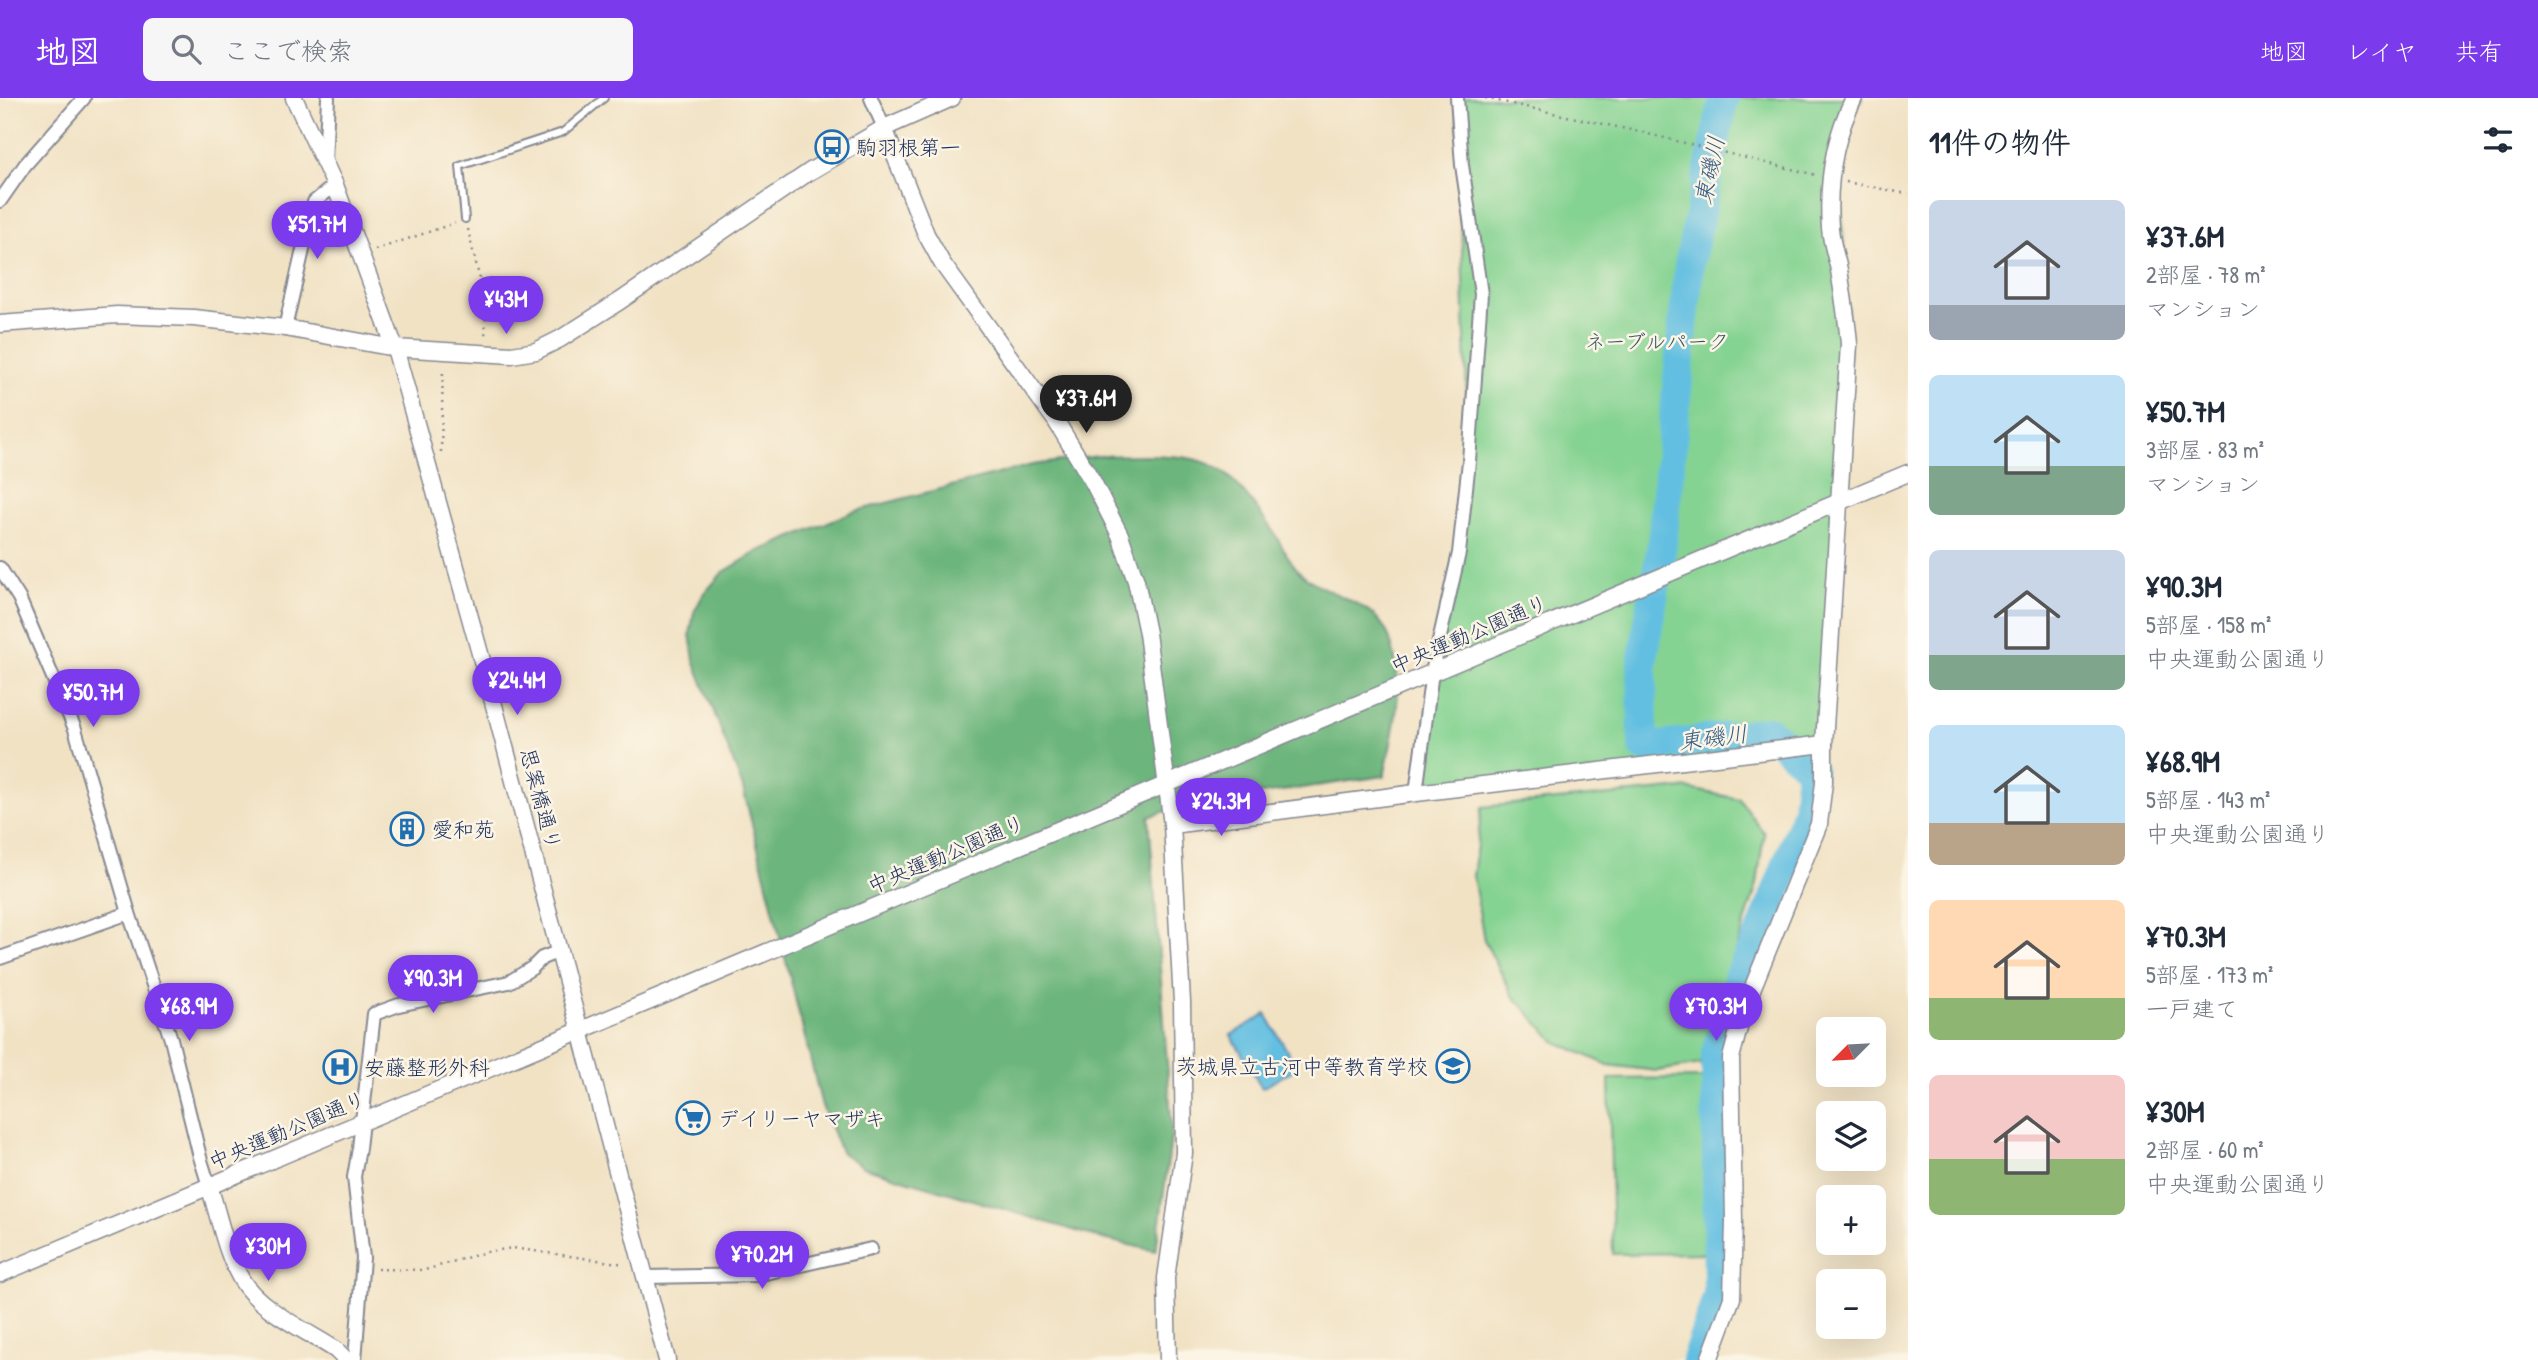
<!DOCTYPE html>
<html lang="ja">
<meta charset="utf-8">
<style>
:root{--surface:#fff;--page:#f6f6f7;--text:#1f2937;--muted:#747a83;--accent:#7c3aed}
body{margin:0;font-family:"Patrick Hand","Klee One",sans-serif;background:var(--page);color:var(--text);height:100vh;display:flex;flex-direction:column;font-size:26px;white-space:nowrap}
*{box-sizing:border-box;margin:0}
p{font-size:23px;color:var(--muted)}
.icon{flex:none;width:38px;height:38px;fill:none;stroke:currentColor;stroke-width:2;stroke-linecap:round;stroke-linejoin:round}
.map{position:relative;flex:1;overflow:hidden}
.panel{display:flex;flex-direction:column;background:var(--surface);width:630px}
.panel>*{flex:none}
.needle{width:46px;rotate:246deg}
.buttons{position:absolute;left:1816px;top:919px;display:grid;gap:14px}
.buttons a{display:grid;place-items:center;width:70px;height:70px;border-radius:10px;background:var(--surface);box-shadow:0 7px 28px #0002;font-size:35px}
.price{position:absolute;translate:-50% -60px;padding:0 16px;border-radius:24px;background:var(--accent);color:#fff;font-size:23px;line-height:46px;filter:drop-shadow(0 2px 4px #0008)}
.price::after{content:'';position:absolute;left:50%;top:42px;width:21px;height:16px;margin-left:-10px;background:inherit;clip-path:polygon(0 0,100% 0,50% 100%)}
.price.active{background:#222;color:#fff}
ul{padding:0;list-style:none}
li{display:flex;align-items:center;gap:21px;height:175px;padding:0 21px}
li span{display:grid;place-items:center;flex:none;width:196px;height:140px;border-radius:10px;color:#555}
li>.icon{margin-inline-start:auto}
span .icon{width:84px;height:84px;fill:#fffc;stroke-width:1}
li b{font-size:30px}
h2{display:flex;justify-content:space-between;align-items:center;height:84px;padding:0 21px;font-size:30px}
header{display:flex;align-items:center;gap:42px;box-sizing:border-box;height:98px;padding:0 35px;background:var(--accent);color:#fff}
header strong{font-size:33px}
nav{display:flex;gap:38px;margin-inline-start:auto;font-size:24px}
.search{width:490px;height:63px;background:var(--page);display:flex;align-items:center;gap:18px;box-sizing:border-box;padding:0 24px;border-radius:10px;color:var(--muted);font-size:26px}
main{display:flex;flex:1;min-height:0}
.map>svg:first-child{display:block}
</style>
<header>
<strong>地図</strong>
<div class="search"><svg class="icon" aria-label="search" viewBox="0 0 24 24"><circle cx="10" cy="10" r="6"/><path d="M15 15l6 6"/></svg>ここで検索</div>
<nav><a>地図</a><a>レイヤ</a><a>共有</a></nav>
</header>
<main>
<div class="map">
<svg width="1908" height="1262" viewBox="0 0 1908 1262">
<rect width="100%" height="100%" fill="#fcf5e5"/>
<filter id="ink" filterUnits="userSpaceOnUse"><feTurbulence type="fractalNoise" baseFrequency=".0143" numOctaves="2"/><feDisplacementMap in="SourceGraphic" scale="14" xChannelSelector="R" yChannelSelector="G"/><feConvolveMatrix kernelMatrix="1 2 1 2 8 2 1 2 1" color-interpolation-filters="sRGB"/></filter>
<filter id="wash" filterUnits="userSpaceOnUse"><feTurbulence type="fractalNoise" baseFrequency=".00686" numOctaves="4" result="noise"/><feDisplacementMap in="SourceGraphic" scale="28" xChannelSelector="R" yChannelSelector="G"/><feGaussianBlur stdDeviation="1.57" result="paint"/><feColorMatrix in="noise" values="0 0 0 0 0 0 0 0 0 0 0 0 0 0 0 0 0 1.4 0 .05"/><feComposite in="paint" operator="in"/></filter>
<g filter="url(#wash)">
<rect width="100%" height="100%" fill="#f1e2c4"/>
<!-- green -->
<g fill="#85d392" stroke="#508178" stroke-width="2">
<path d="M1457,0H1863L1838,38L1849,246L1824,646L1416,695L1469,363Z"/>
<path d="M1685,690L1739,701L1764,735L1757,786L1701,966L1657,973L1608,967L1556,944L1513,898L1484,842L1473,778L1482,709Z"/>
<path d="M1710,980L1712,1155L1613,1156L1609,981Z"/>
</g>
<!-- forest -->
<path fill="#6cb57c" stroke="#44726d" stroke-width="2" d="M1144,357C1172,358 1203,357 1226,376C1238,386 1260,415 1270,429C1282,446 1290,468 1307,480C1337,502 1377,503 1390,542C1406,587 1394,632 1384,678L1180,708L1149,719L1172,1033L1156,1153L1103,1141L863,1069L841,1054L822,1008L743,690L694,562L690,536L694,514L703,497L722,475L757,454L852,414L1032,367L1098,358Z"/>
<!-- water -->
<path fill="#63bfe1" stroke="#3f77a0" stroke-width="2" d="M1266,916L1297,970L1262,990L1231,937Z"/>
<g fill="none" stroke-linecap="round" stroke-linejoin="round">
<!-- river -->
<path stroke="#63bfe1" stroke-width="30" d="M1696,1262L1718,1197L1716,955L1739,878L1762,832L1807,713L1811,672L1769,633L1646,650L1643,648L1642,566L1662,446L1689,167L1724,0"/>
</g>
</g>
<g filter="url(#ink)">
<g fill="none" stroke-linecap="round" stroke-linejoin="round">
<defs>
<path id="service" d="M465,121L460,68L563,34L604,0"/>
<g id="minor">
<path d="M871,0L884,30"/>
<path d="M325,65L328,0"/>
<path d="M0,103L25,67L84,0"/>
<path d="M285,230L314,104L335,87"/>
<path d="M0,470L19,500L75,631L129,815L171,941L200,1059L209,1088"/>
<path d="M1416,695L1432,574L1459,455L1469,363L1481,196L1462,67L1457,0"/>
<path d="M0,860L129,815"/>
<path d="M645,1179L757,1177L871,1151"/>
<path d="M355,1262L363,1160L354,1079L359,1050L374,916L399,907L509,884L532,870L542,860L560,853"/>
</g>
<g id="tertiary">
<path d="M294,0L335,87L395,250L486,577L667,1262"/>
<path d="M884,30L926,136L942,165L1056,323L1093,384L1120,437L1136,483L1147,535L1172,727L1182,904L1184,1055L1166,1180L1168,1262"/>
<path d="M0,226L117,217L194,220L285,230L395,250L512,257L536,253L560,241L620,203L809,74L884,30L952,0"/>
<path d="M1172,727L1416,695L1824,646"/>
<path d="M209,1088C219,1118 225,1153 241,1181C258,1211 307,1233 336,1252L346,1262"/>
<path d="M0,1176L1908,375"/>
<path d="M1709,1262L1732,1200L1734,1123L1731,960L1744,911L1819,726L1824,684V646L1849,246C1847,221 1843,197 1839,172C1836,158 1831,144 1830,130C1827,86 1834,40 1854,0"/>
</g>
</defs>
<!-- service casing -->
<use href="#service" stroke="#868891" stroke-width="10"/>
<!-- minor casing -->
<use href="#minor" stroke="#868891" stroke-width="16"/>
<!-- tertiary casing -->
<use href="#tertiary" stroke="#868891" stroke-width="19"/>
<!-- path -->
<g stroke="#868891" stroke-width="2.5" stroke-dasharray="2 5" stroke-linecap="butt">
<path d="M1485,0L1640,34L1816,77"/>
<path d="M1846,84L1908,96"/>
<path d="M468,131C475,166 488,202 485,238"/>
<path d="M375,152L455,125"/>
<path d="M441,354L443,270"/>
<path d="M377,1171L425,1172L486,1154L513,1150L625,1166"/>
</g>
<!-- service -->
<use href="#service" stroke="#fff" stroke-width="6"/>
<!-- minor -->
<use href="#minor" stroke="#fff" stroke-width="12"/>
<!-- tertiary -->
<use href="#tertiary" stroke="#fff" stroke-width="16"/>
</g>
</g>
<!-- icons -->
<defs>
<symbol id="bus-ring" viewBox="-11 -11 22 22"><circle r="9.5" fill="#fcf5e5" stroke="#1f6fb2" stroke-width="1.5"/><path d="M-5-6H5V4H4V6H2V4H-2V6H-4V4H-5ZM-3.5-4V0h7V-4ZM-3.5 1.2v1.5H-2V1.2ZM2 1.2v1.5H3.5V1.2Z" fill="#1f6fb2"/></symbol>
<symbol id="building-ring" viewBox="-11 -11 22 22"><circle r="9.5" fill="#fcf5e5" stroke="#1f6fb2" stroke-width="1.5"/><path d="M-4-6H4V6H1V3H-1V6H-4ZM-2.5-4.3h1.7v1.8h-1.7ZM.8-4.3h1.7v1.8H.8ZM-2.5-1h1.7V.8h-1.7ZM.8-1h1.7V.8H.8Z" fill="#1f6fb2"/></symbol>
<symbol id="school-ring" viewBox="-11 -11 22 22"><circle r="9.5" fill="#fcf5e5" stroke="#1f6fb2" stroke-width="1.5"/><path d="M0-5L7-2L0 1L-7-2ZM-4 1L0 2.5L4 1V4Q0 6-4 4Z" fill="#1f6fb2"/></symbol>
<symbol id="hospital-ring" viewBox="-11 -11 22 22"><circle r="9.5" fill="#fcf5e5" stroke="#1f6fb2" stroke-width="1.5"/><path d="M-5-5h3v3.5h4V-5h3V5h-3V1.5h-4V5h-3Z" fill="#1f6fb2"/></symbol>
<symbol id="supermarket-ring" viewBox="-11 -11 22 22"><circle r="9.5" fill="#fcf5e5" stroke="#1f6fb2" stroke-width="1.5"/><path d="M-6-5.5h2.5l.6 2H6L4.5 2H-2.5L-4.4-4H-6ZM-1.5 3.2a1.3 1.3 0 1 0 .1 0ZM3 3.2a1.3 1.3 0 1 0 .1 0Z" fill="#1f6fb2"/></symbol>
</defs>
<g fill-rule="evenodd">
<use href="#bus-ring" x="813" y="30" width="38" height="38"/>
<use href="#building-ring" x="388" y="712" width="38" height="38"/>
<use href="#school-ring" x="1434" y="949" width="38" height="38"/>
<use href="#hospital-ring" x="321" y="950" width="38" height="38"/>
<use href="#supermarket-ring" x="674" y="1001" width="38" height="38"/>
</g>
<g text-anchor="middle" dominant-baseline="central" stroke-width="5" stroke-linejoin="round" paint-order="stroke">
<!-- poi labels -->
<g font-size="21" fill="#1b2f5e" stroke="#fcf5e5" text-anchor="start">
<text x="856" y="49">駒羽根第一</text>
<text x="432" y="731">愛和苑</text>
<text x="1428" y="968" text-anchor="end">茨城県立古河中等教育学校</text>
<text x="364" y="969">安藤整形外科</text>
<text x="718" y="1020">デイリーヤマザキ</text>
</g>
<!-- park labels -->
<g font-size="21" fill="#36586b" stroke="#fcf5e5">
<text x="1657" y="243">ネーブルパーク</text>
</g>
<!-- street labels -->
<g font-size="21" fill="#1b2f5e" stroke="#fcf5e5">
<text transform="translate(1469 536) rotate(-23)">中央運動公園通り</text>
<text transform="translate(541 701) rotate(75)">思案橋通り</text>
<text transform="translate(946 756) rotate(-23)">中央運動公園通り</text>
<text transform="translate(287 1032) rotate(-23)">中央運動公園通り</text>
</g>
<!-- water labels -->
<g font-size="23" font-style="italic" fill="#315a85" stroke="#fcf5e5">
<text transform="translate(1709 72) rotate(-78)">東磯川</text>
<text transform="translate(1713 639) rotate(-7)">東磯川</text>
</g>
</g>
</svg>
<div class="buttons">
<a><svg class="needle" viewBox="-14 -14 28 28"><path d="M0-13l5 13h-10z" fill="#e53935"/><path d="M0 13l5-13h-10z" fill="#747a83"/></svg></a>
<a><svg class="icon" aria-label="layers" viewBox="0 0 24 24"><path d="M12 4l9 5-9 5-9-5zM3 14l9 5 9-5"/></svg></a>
<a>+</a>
<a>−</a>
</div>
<b class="price" style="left:317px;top:163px">¥51.7M</b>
<b class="price" style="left:506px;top:238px">¥43M</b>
<b class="price active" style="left:1086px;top:337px">¥37.6M</b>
<b class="price" style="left:517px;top:619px">¥24.4M</b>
<b class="price" style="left:93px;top:631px">¥50.7M</b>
<b class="price" style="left:1221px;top:740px">¥24.3M</b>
<b class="price" style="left:433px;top:917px">¥90.3M</b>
<b class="price" style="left:189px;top:945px">¥68.9M</b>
<b class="price" style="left:1716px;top:945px">¥70.3M</b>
<b class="price" style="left:268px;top:1185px">¥30M</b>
<b class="price" style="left:762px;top:1193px">¥70.2M</b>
</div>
<section class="panel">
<h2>11件の物件<svg class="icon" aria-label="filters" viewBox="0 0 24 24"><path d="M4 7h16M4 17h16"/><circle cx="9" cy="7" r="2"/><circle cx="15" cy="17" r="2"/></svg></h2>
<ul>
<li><span style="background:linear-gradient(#c9d6e8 75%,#9aa5b1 0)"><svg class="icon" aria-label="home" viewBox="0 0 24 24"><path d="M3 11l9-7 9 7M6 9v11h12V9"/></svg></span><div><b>¥37.6M</b><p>2部屋 · 78 m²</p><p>マンション</p></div></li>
<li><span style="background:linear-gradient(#bfe0f5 65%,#7fa58c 0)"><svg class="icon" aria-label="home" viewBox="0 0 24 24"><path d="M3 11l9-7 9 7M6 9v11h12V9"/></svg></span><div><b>¥50.7M</b><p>3部屋 · 83 m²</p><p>マンション</p></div></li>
<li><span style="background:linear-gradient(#c9d6e8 75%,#7fa58c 0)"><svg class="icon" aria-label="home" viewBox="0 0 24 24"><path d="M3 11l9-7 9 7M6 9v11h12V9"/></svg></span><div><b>¥90.3M</b><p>5部屋 · 158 m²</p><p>中央運動公園通り</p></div></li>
<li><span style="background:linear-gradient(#bfe0f5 70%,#b9a48a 0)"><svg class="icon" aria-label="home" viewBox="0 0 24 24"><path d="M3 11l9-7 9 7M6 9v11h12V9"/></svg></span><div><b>¥68.9M</b><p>5部屋 · 143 m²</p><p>中央運動公園通り</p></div></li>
<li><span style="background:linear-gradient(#ffd9b3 70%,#8fb573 0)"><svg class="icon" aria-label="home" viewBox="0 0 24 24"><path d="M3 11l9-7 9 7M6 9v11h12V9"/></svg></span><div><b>¥70.3M</b><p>5部屋 · 173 m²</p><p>一戸建て</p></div></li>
<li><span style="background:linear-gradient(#f6c9c9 60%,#8fb573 0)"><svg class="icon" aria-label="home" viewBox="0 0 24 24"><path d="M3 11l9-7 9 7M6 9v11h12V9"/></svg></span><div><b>¥30M</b><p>2部屋 · 60 m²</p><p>中央運動公園通り</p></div></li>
</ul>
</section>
</main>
